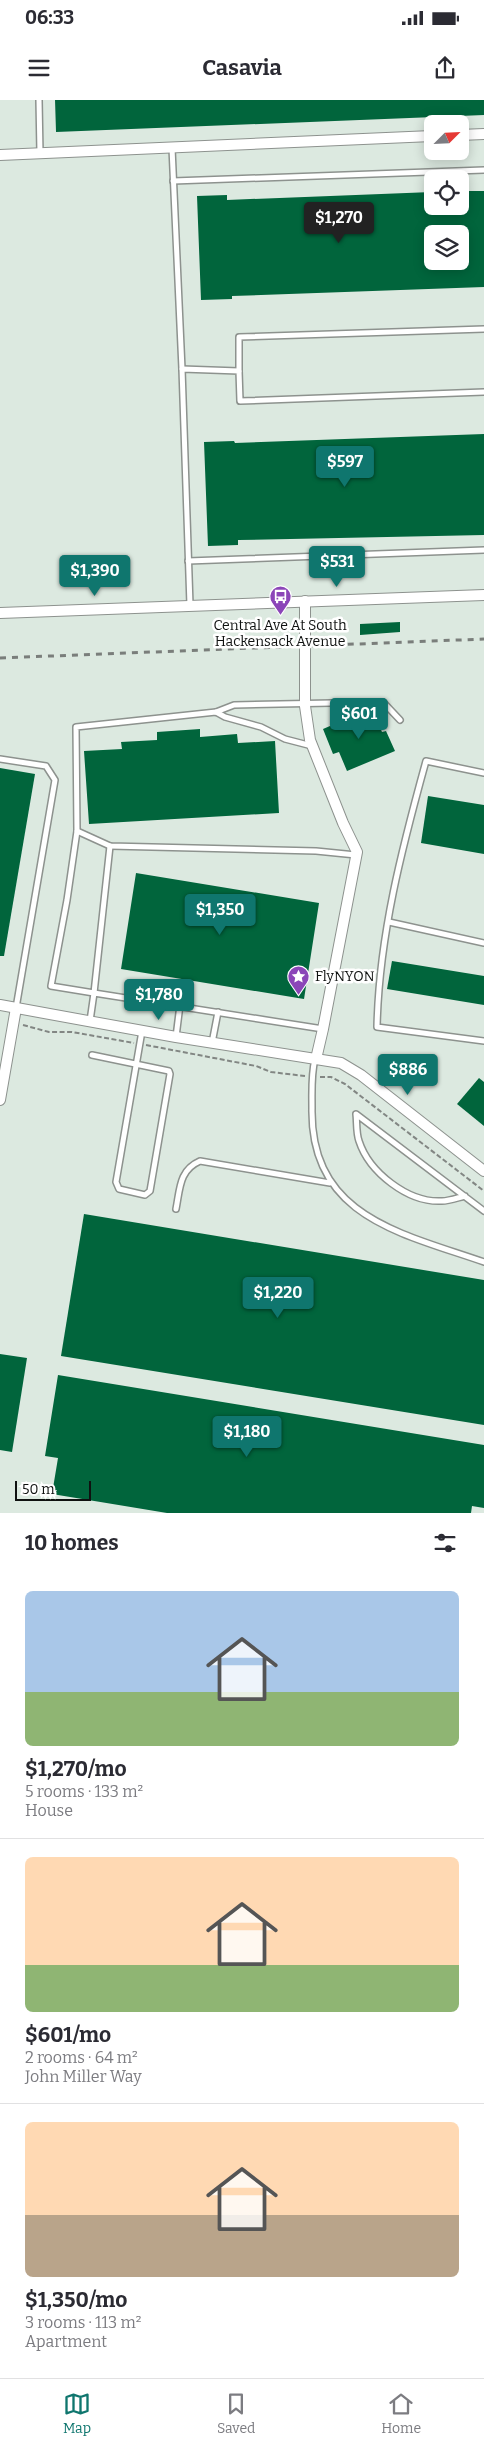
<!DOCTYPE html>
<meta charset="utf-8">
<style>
:root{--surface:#fff;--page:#f2f2f3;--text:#2b2b33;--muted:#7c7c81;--line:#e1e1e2;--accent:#0f766e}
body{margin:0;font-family:Bitter,serif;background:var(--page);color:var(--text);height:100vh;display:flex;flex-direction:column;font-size:19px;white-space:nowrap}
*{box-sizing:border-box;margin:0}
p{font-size:16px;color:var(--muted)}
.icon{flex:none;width:28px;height:28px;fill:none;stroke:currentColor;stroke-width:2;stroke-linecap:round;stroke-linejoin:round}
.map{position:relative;height:1413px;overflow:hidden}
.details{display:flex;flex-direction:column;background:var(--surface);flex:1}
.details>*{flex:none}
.needle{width:32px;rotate:66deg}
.buttons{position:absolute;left:424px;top:15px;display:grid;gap:10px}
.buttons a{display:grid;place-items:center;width:45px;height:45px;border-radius:8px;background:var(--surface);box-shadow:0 2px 12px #0003;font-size:25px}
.scale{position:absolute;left:15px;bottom:12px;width:76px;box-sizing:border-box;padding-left:5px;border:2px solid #0f1110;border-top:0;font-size:14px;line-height:18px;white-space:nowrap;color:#0f1110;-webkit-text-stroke:4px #fff;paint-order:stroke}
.price{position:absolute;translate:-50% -42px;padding:0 11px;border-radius:5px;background:var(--accent);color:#fff;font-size:16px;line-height:32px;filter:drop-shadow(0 1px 2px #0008)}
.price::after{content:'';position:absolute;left:50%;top:30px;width:15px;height:11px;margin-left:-8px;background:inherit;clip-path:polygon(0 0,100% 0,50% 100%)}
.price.active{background:#222;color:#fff}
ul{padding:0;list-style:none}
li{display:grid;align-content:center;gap:10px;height:265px;padding:0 25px}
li+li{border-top:1px solid var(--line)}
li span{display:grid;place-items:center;height:155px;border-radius:8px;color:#555}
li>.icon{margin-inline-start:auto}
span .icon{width:90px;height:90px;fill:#fffc;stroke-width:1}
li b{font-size:21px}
h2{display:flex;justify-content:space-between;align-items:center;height:60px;padding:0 25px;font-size:21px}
.status{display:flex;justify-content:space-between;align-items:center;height:35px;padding:0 25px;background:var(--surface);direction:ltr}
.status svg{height:14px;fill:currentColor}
header{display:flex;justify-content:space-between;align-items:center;height:65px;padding:0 25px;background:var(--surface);font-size:22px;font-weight:700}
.dock{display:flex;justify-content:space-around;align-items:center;height:70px;border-top:1px solid var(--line);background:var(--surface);font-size:14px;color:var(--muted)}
.dock a{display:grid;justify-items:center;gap:2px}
.dock .active{color:var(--accent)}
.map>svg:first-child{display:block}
</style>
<div class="status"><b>06:33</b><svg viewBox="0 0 49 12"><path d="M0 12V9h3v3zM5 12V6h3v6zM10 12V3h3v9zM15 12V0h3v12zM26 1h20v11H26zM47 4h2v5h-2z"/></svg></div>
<header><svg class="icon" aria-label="menu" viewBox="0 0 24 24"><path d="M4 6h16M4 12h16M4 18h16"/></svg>Casavia<svg class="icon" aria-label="share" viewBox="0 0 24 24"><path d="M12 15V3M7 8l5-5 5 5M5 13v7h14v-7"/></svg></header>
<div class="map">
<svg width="484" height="1413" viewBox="0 0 484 1413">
<rect width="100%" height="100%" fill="#eff5f1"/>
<!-- built -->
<path fill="#dce9e0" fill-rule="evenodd" d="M0,0H484V1413H0ZM432,24H460V51H432ZM432,79H460V106H432ZM432,134H460V161H432Z"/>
<!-- building -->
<g fill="#01653c" fill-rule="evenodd">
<path d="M55,0H484V15L56,32Z"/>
<path d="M460,91H484V187L232,196V199L201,200L197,96L227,95V100L432,92V106H460ZM432,134H460V161H432Z"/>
<path d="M484,334V435L238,440V445L208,446L204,342L234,341L235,343Z"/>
<path d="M400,522V532L360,535V524Z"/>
<path d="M372,608L382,632L386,631L395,651L347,671L339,652L333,654L323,629Z"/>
<path d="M200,629V637L237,634L238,643L275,641L279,713L89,724L84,651L122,649L121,642L157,640V632Z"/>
<path d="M0,668L35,674L4,856H0Z"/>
<path d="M428,696L484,705V754L421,743Z"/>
<path d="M136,773L319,803L304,899L121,869Z"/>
<path d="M392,861L484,876V905L387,889Z"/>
<path d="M479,978L484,982V1026L457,1004Z"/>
<path d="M84,1114L484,1180V1325L61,1256Z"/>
<path d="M0,1254L27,1258L12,1352L0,1350Z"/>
<path d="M58,1275L484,1345V1408L472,1406L471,1413H167L52,1394L58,1358L45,1356Z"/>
</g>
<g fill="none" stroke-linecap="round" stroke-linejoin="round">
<defs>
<g id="service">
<path d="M39,0L40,53"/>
<path d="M172,48L182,269"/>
<path d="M173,81L484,70"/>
<path d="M239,271V237L484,229"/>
<path d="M188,461L484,450"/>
<path d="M190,505L182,269L239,271L240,301L484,292"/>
<path d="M216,612L234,605L383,602L400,620"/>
<path d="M312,646L285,639L261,627L225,617L216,612L76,627L77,731L110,746L316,751L356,755"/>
<path d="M0,659L46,666L55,680L16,908"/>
<path d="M484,673L426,661C402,748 379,836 377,927L484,941"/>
<path d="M77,731L67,800L51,886L94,893L110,746"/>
<path d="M389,822L484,843"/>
<path d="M90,921L94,893L323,929"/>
<path d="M176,937L180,905"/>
<path d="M212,943L218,912"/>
<path d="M92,955L169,971L170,974L150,1091L145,1095L119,1089L116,1082L142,931"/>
<path d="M315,959C311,975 312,992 312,1008C310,1117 401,1133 484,1162"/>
<path d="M465,1096C457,1098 449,1101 442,1101C408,1103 369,1072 359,1041C356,1033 357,1022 356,1014L484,1111"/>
<path d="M176,1109C180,1089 179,1070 200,1061L330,1083"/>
</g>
<g id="minor">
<path d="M460,35L484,34"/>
<path d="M0,55L432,36"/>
<path d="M305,501V606L310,640L343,723L357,752L323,929L316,959"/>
<path d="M0,513L484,495"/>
<path d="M0,905L176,937L341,963L361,975L484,1071"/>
<path d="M0,1000L16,908"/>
</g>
</defs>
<!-- service casing -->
<use href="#service" stroke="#8d928e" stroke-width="8"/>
<!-- minor casing -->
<use href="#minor" stroke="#8d928e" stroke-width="12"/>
<!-- path -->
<g stroke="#828683" stroke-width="2" stroke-dasharray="5 2.5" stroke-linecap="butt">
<path d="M23,925L49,932H72L134,943"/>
<path d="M146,945L256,966L271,972L305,976"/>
<path d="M320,977H331L345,984L484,1091"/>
</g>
<!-- service -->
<use href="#service" stroke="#fff" stroke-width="5"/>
<!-- minor -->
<use href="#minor" stroke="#fff" stroke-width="10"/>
<!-- rail -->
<path stroke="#7a7e7b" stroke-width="3" stroke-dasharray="6 6" stroke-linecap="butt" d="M0,558L484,539"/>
</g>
<!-- icons -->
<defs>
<symbol id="bus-pin" viewBox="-11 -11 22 30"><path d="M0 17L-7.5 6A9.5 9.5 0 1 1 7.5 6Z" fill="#8b45b8" stroke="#fff"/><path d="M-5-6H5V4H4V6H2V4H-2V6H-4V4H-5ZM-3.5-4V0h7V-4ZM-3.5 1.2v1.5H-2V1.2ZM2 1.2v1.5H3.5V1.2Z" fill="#fff"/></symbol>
<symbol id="sight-pin" viewBox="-11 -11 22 30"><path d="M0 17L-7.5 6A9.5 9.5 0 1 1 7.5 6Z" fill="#8b45b8" stroke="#fff"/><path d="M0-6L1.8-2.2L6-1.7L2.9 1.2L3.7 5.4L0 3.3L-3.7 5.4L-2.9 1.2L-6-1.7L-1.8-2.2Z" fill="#fff"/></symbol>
</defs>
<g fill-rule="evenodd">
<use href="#bus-pin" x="268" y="484" width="25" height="34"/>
<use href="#sight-pin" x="286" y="864" width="25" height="34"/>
</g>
<g text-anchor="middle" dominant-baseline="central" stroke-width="5" stroke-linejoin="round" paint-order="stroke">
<!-- poi labels -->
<g font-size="14" fill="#0f1110" stroke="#fff">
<text x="280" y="525">Central Ave At South<tspan x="280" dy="16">Hackensack Avenue</tspan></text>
<text x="315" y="876" text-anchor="start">FlyNYON</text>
</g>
</g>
</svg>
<div class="buttons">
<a><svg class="needle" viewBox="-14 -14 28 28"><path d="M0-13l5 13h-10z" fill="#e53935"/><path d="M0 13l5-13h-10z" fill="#7c7c81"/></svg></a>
<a><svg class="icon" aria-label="locate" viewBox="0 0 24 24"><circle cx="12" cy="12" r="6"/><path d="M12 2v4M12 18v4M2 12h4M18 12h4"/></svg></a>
<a><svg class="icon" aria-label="layers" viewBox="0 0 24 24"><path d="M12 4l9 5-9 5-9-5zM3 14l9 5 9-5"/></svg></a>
</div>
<div class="scale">50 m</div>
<b class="price active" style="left:339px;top:144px">$1,270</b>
<b class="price" style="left:345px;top:388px">$597</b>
<b class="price" style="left:337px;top:488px">$531</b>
<b class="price" style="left:95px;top:497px">$1,390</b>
<b class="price" style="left:359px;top:640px">$601</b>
<b class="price" style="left:220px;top:836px">$1,350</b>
<b class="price" style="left:159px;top:921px">$1,780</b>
<b class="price" style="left:408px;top:996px">$886</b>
<b class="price" style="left:278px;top:1219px">$1,220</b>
<b class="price" style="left:247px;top:1358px">$1,180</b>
</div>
<section class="details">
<h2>10 homes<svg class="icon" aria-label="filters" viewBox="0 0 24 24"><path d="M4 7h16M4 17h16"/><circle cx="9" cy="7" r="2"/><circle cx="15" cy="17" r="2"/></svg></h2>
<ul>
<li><span style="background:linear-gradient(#a9c7e8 65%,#8fb573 0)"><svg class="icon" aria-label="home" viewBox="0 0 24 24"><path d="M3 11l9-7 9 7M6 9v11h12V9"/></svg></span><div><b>$1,270/mo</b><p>5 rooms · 133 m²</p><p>House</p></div></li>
<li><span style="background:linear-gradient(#ffd9b3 70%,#8fb573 0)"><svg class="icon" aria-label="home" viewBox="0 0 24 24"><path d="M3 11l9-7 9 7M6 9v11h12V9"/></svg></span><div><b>$601/mo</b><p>2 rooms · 64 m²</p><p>John Miller Way</p></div></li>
<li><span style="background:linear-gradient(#ffd9b3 60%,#b9a48a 0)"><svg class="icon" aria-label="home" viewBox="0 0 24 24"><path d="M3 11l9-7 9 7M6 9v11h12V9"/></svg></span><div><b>$1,350/mo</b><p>3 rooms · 113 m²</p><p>Apartment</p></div></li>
</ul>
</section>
<nav class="dock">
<a class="active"><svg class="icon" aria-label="map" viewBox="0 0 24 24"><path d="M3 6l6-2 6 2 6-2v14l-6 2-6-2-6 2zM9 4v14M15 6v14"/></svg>Map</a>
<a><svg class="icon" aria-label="saved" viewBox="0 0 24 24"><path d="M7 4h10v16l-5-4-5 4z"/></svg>Saved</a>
<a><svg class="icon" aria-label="home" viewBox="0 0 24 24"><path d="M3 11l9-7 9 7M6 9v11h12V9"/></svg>Home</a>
</nav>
